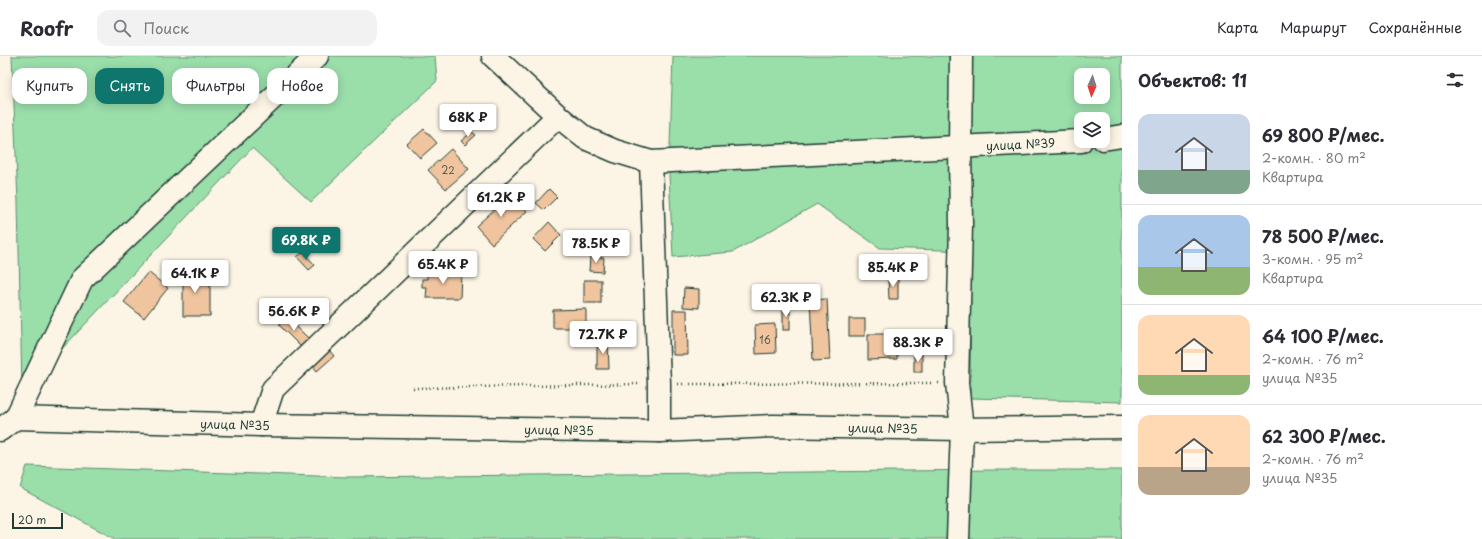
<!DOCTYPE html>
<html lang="ru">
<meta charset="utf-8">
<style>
:root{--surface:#fff;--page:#f2f2f3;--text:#2b2b33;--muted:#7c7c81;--line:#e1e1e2;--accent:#0f766e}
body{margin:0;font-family:"Playpen Sans",sans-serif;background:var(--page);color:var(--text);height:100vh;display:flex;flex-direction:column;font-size:15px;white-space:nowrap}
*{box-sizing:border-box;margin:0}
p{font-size:13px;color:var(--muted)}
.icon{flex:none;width:22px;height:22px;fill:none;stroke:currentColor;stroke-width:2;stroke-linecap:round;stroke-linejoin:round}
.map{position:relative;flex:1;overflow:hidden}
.drawer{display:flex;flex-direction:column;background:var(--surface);width:360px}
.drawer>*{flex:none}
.top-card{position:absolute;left:12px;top:12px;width:380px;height:36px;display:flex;gap:8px}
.needle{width:26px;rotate:183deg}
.fabs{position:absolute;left:1074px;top:12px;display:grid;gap:8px}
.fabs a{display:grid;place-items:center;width:36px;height:36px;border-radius:8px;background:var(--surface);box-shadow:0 2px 10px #0003;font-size:20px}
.scale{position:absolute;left:12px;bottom:10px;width:51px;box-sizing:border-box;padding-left:4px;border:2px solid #1f3d34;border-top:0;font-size:11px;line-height:14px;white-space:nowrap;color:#1f3d34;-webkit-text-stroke:3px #fcf5e5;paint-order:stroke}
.price{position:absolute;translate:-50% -34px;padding:0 9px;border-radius:4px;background:#fff;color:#222;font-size:13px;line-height:26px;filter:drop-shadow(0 1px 2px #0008)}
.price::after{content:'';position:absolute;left:50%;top:24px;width:12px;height:9px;margin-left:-6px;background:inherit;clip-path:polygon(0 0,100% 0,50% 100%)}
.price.selected{background:var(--accent);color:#fff}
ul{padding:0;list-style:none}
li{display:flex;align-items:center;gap:12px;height:100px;padding:0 16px}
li+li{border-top:1px solid var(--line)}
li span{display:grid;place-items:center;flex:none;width:112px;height:80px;border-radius:12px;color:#555}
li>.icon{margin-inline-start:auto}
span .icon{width:48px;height:48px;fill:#fffc;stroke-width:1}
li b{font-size:17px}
h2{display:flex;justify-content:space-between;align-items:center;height:48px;padding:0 16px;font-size:17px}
.pill{padding:0 14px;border-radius:12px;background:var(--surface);box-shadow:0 2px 10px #0003;font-size:14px;line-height:36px}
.pill.selected{background:var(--accent);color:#fff}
header{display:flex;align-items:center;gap:24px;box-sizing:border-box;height:56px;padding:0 20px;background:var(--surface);border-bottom:1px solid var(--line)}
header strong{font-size:19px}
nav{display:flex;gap:22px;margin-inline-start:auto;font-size:14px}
.search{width:280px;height:36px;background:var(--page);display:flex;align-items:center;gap:10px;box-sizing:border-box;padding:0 14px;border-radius:12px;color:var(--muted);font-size:15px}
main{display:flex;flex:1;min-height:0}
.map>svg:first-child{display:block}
</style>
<header>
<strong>Roofr</strong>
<div class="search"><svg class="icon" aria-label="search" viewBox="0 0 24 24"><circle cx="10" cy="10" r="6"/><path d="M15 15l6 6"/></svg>Поиск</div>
<nav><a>Карта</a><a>Маршрут</a><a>Сохранённые</a></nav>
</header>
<main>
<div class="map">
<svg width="1122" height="483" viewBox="0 0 1122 483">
<rect width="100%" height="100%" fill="#fcf5e5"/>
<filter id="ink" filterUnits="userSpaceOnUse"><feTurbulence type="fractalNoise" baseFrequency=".025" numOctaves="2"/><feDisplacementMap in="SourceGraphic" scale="8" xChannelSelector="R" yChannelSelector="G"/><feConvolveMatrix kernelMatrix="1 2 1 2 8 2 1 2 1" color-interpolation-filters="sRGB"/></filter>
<g filter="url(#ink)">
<!-- green -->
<g fill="#9adeaa" stroke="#5c8e6f" fill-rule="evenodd">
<path d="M12,0H435L437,25L311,146L252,92L22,335L18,147Z"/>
<path d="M673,0H1122V346L970,342L971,195L880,192L817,148L733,196L673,201L669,119ZM1081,19H1103V41H1081ZM1081,63H1103V85H1081Z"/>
<path d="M27,410L347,421L992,414H1122V483H115L20,432Z"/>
</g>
<!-- building -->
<g fill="#efc49e" stroke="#1f3d34">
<path d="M424,73L437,87L420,102L407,88Z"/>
<path d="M472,76L476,79L465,89L461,85Z"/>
<path d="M451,93L469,113L446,133L428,114Z"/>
<path d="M549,133L557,141L544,154L536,147Z"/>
<path d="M511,138L527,155L492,188L476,170L496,152L492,148L500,141L503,145Z"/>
<path d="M549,166L561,179L545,195L533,183Z"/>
<path d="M303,196L315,209L309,214L297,201Z"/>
<path d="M590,201L604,202L603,216L589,215Z"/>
<path d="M183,211H199V229H210V260H183Z"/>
<path d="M148,216L168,232L144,262L124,246Z"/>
<path d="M427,216L461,217L460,242H426L427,231H422V223H427Z"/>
<path d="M888,222H898V243H889Z"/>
<rect x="584" y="224" width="17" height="23"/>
<path d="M684,232L699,233V252L683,251Z"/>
<path d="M827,243L830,304L813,305L810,244Z"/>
<rect x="783" y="251" width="7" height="23"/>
<path d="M586,253V272H553V254Z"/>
<path d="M673,254H687L688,299H673Z"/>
<path d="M287,261L310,284L302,292L279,269Z"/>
<rect x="849" y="263" width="16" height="17"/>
<path d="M775,268L776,297L756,298L755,269Z"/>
<path d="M868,278H902V293H897V303L868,304Z"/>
<path d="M597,284H608L609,313H597Z"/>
<path d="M328,293L334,300L317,315L311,308Z"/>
<rect x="914" y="298" width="8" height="18"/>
</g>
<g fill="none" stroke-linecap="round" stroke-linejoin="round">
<defs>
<g id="minor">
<path d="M493,0L558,60L585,82L615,95L651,106L659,328V375"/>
<path d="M1103,83L1122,80"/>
<path id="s1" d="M651,106L1081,85"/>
<path d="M16,362L82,223L317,0"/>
<path d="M261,369L273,333L558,60"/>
<path id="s2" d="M0,374L16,362L261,369L659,375L773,370L962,373L1122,371"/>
<path d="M958,483L962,373L957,327L961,169L960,91L961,0"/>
</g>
</defs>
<!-- minor casing -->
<use href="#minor" stroke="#1f3d34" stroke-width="25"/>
<!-- path -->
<g stroke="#1f3d34" stroke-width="2.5" stroke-dasharray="1 3" stroke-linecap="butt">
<path d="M678,328L939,327"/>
<path d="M413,332L641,328"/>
</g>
<!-- minor -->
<use href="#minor" stroke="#fcf5e5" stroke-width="22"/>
</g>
</g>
<g text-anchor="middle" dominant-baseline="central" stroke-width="4" stroke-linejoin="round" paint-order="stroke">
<!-- number labels -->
<g font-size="10" fill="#535f4e">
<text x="448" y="113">22</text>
<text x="765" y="283">16</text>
</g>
<!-- street labels -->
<g font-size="12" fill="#1f3d34" stroke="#fcf5e5">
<text stroke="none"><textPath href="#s1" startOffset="370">улица №39</textPath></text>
<text stroke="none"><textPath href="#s2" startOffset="239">улица №35</textPath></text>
<text stroke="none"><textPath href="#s2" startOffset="887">улица №35</textPath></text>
<text stroke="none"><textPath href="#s2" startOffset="563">улица №35</textPath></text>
</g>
</g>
</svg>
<div class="fabs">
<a><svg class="needle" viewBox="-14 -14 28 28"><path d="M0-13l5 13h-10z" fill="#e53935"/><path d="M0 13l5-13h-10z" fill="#7c7c81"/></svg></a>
<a><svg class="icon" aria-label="layers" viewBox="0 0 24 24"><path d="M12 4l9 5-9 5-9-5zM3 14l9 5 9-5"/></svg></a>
</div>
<div class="scale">20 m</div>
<b class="price" style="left:468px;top:82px">68K ₽</b>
<b class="price" style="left:501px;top:162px">61.2K ₽</b>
<b class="price selected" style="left:306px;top:205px">69.8K ₽</b>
<b class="price" style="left:596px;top:208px">78.5K ₽</b>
<b class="price" style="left:443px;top:229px">65.4K ₽</b>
<b class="price" style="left:893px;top:232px">85.4K ₽</b>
<b class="price" style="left:195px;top:238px">64.1K ₽</b>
<b class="price" style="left:786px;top:262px">62.3K ₽</b>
<b class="price" style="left:294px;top:276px">56.6K ₽</b>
<b class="price" style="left:603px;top:299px">72.7K ₽</b>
<b class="price" style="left:918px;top:307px">88.3K ₽</b>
<div class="top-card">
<a class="pill">Купить</a>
<a class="pill selected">Снять</a>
<a class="pill">Фильтры</a>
<a class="pill">Новое</a>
</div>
</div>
<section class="drawer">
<h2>Объектов: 11<svg class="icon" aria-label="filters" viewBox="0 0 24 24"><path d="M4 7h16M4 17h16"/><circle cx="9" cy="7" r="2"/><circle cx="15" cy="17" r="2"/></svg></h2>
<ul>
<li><span style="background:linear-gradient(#c9d6e8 70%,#7fa58c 0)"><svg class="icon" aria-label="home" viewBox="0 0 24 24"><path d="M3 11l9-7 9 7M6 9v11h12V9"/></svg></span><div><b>69 800 ₽/мес.</b><p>2-комн. · 80 m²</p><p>Квартира</p></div></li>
<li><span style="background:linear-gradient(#a9c7e8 65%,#8fb573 0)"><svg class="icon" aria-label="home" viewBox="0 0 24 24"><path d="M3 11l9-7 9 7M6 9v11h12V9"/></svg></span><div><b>78 500 ₽/мес.</b><p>3-комн. · 95 m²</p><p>Квартира</p></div></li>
<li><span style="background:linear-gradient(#ffd9b3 75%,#8fb573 0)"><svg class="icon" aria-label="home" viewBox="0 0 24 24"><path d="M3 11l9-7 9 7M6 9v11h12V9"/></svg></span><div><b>64 100 ₽/мес.</b><p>2-комн. · 76 m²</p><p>улица №35</p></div></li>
<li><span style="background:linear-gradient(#ffd9b3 65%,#b9a48a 0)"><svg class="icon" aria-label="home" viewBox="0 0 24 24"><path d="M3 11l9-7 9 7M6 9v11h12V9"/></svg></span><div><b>62 300 ₽/мес.</b><p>2-комн. · 76 m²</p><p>улица №35</p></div></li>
</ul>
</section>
</main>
